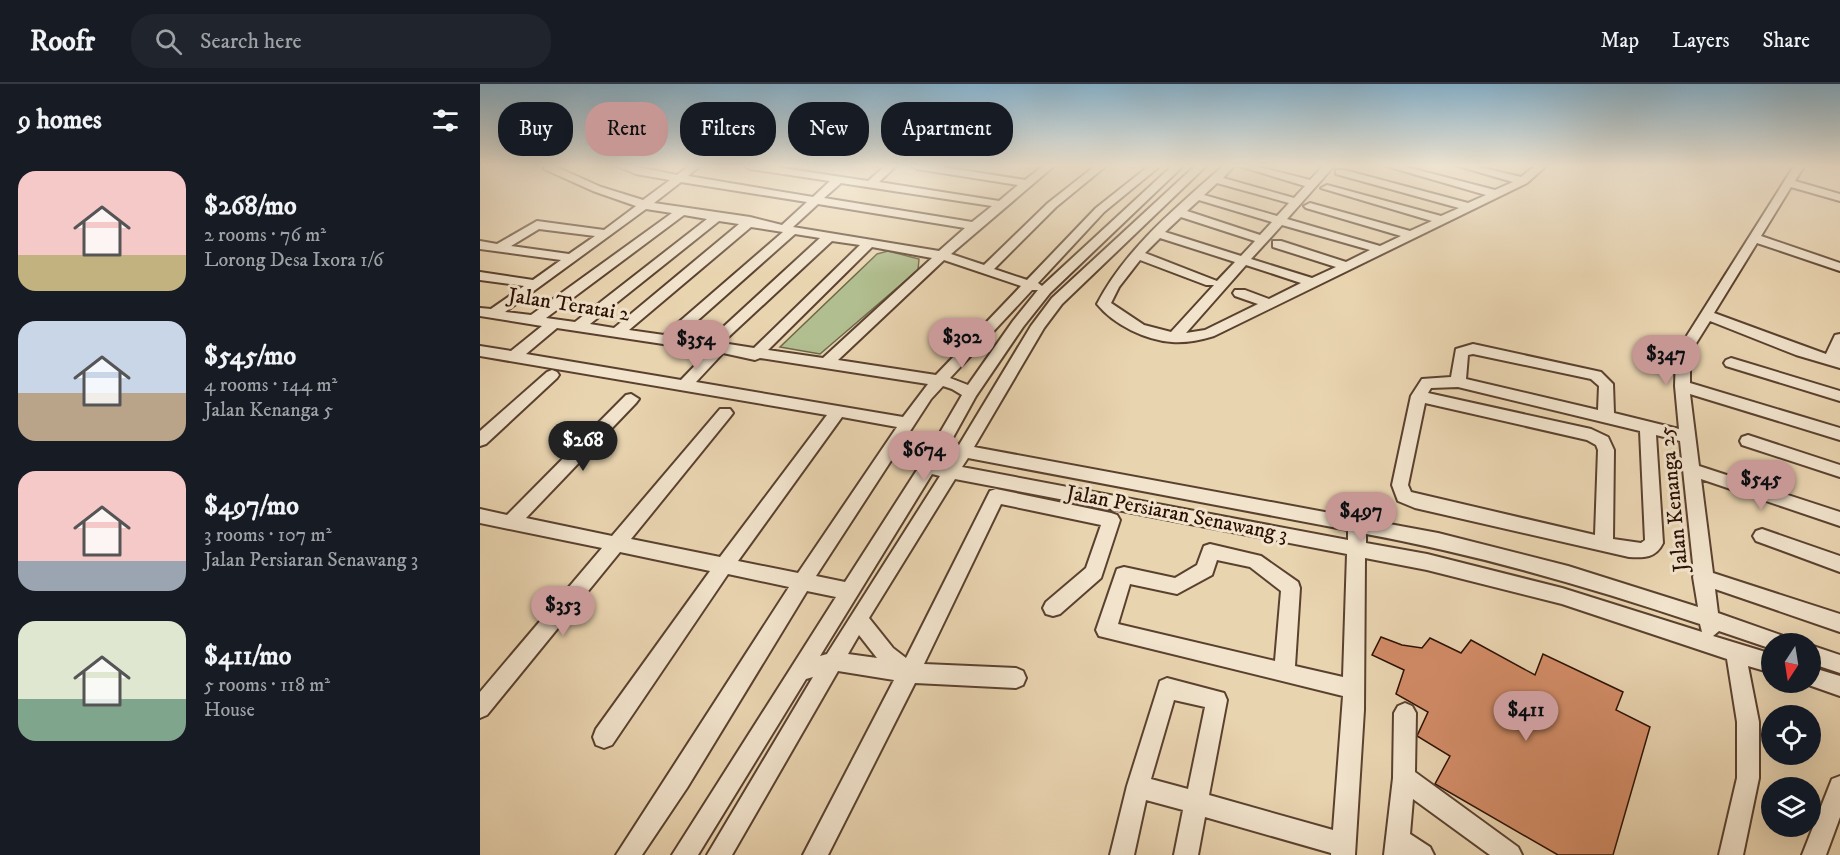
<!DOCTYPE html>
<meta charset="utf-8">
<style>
:root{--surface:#171b24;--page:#20242c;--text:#f1f3f6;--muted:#9ea1a6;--line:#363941;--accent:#c59692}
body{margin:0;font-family:"IM FELL DW Pica",serif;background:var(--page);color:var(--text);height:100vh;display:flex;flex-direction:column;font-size:22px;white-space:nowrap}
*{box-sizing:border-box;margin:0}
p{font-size:20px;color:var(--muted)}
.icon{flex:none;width:33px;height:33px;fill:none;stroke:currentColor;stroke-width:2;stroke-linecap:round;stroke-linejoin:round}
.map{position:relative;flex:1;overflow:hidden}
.panel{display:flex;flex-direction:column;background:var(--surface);width:480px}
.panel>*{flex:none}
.hud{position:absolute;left:18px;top:18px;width:570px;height:54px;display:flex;gap:12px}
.needle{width:39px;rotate:192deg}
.fabs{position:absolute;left:1281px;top:549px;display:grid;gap:12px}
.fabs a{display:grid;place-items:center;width:60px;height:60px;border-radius:50%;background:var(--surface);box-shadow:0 6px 24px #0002;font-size:30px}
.price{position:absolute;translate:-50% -51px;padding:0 14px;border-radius:21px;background:var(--accent);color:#111;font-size:20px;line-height:39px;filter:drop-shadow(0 2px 3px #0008)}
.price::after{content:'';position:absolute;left:50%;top:36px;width:18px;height:14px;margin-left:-9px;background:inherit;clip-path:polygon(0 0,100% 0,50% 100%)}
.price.current{background:#222;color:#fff}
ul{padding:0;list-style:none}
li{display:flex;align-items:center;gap:18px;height:150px;padding:0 18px}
li span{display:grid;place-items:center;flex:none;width:168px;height:120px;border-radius:18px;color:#555}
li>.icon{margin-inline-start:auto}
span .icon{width:72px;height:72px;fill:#fffc;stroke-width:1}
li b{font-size:26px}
h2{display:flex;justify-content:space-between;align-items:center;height:72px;padding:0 18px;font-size:26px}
.tag{padding:0 21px;border-radius:24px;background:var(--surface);box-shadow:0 6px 24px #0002;font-size:21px;line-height:54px}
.tag.current{background:var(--accent);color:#111}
header{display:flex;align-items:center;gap:36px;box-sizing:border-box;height:84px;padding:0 30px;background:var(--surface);border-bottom:2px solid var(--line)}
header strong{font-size:28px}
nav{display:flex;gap:33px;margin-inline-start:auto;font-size:21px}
.search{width:420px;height:54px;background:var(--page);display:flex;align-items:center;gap:15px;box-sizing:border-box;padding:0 21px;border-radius:24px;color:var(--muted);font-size:22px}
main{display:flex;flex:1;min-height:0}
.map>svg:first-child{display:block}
</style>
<header>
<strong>Roofr</strong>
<div class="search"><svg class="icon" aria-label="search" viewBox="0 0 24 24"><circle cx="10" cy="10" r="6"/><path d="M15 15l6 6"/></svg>Search here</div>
<nav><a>Map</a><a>Layers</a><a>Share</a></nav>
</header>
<main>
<section class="panel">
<h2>9 homes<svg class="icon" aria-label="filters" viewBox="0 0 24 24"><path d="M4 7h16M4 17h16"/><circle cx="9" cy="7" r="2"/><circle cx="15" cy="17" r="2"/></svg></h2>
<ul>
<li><span style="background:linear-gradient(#f6c9c9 70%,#c2b280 0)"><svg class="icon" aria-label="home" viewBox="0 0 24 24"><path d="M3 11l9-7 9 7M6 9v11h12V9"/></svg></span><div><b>$268/mo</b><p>2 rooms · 76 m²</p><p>Lorong Desa Ixora 1/6</p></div></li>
<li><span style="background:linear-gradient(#c9d6e8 60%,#b9a48a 0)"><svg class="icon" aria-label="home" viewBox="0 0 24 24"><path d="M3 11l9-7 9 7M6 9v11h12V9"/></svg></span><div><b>$545/mo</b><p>4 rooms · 144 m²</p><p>Jalan Kenanga 5</p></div></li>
<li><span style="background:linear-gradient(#f6c9c9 75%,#9aa5b1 0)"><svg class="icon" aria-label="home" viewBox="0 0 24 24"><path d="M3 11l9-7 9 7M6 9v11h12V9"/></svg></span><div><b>$497/mo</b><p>3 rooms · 107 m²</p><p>Jalan Persiaran Senawang 3</p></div></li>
<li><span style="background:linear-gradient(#dfe7d0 65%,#7fa58c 0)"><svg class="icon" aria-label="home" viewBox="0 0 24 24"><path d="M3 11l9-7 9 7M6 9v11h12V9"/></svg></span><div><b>$411/mo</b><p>5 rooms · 118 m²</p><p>House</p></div></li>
</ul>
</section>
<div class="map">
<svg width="1360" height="771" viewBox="0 0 1360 771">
<rect width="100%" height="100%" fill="#e9d4b0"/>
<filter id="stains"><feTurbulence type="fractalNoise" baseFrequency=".00333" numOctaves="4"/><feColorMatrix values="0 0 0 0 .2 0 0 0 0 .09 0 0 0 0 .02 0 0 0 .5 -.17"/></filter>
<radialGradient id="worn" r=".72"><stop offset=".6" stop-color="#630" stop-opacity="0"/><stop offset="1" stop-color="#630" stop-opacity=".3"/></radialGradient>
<!-- green -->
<path fill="#b1be8f" stroke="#6e674a" stroke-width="1.5" d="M408,167L439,175L438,186L340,270L300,263L397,170Z"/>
<!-- building -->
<path fill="#d38c67" stroke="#2b1004" stroke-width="1.5" d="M901,553L922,561L942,564L950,554L981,569L991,556L1055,591L1063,570L1143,608L1136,626L1170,643L1133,771H1078L955,700L970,672L937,652L948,628L916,610L924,586L892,571Z"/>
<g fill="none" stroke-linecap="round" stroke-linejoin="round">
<defs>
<g id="minor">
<path d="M64,82H74L121,103L163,116L190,96L156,90L137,82H152L197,91L209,82H220L208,92L333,113L350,97L270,85L265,82H289L388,97L405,82H416L399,98L519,117L538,101L437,85L432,82H456L545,96L563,82H574L471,170L504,181L568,119L615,82H626L576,123L514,185L547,196L616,124L669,82H680L624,128L558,199L562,202L692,82H703L570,209L543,243L496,312L470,359L479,361L551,242L572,214L715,82H726L582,220L564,244L494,363L958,449L1088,482L1218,523L1213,493L1214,489L1200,357L1176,351L1183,459C1176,474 1164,474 1149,473L935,424L918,417L912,401L931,312L942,295L971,293L976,265L993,260L1121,288L1133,300L1134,329L1199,345L1195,302L1196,269L1314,82H1324L1315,97L1360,110V117L1311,103L1281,152L1360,179V187L1277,159L1234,229L1346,270L1355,251L1360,250V284L1316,271L1230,237L1210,269V299L1360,344V356L1210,310L1219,382L1360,428V442L1221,395L1233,489L1360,530V548L1235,505L1238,529L1309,554L1312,560H1292V565L1239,547L1233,552L1292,570V589L1268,582L1279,638V694L1263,771H1239L1257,694V638L1247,575L1082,520L947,486L885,474L884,626L875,771H851V769L725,733L718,771H694L703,726L666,716L654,771H630L647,702L680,597L687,594L744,609L747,616L729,711L853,746L863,612L619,552L616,546L637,485L644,483L695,494L717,481L724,462L730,460L781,472L818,498L820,504L815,582L863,593L867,470L475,395L389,534L413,564L426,574L510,407L516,405L631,429L637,431L640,436L621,494L580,530L573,532L566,530L563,524L566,518L606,484L621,441L521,420L444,580L536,584L543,587L546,594L543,601L536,604L435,599L348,771H323L414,596L358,587L252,771H227L333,593L326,595L218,771H192L356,513L327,507L207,704L162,771H136L309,503L248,490L132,661L124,664L116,661L113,653L116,645L230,487L140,468L7,631L0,634V608L122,464L0,439V425L27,431L146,311L151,310L159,315L156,319L46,434L132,452L240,325H250L253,329L250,333L151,455L240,473L347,331L0,272V262L31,267L62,242L0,232V224L11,225L44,202L0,196V188L53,196L81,176L0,165V157L17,160L57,137L124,146L156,122L113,107L64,85ZM201,98L327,118L302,141L270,133L174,119ZM361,99L512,122L492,138L344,114ZM338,120L485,144L459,167L313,143ZM166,125L192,129L51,231L25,228ZM204,131L227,135L95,238L66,234ZM239,137L259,140L134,244L110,240ZM271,143L303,148L184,251L149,246ZM59,145L115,152L89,170L31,162ZM315,150L340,154L228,257L199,253ZM352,157L380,161L274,264L242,259ZM392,163L452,174L343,274L288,266ZM464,176L541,202L456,291L358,276ZM552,206H558L533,237L488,301L470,294ZM77,244L223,266L228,268L201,296L46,270ZM243,269L275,276L280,274L448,300L423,333L216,298ZM993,270L1111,295L1119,302L1118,326L986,295L988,271ZM463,302L472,305L482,311L451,364L423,358L451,315ZM978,303L1160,347L1165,456L1161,459L1133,455L1134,366L1128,353L1111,345L948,309L951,304ZM945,319L1107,356L1116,361L1118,366L1115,451L931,408L928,401ZM362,333L417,343L318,489L258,477ZM416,369L444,375L365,498L336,492ZM464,370L473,371L467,381L458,379ZM488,374L868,446V456L482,383ZM452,390L460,392L347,570L340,572ZM886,450C1000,471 1110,503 1220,540L1222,548L1082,504L947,470L886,459ZM737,476L770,483L801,507L795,577L638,540L650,500L697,510L732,491ZM379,551L397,574L368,570ZM694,616L725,623L708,705L671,695Z"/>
<path d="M743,82H754L743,94L814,114L825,102L759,82H775L830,96L843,82H854L807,135L900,162L921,152L826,124L824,122L830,119L930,147L952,137L841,104L847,101L961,132L979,124L856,90V86H864L988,119L1006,111L906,82H922L1015,106L1033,98L978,82H995L1041,93L1055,82H1066L1047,99L734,252C721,256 706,259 692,258C666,256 634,241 617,220C646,164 697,123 743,82ZM737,99L809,119L797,132L724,111ZM719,116L792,138L780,151L707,127ZM701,133L775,157L761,172L685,148ZM802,141L890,166L866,178L801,157H793V163L856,183L832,194L771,175ZM680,154L755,178L737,197L665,169ZM660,176L726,201H734L691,248L664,241L631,219L639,203ZM766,181L821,199L789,215L765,206H755L753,209L755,212L778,220L725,246L706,249Z"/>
<path d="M1251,274L1360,307V317L1246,282L1244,279L1246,276Z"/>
<path d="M72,286L77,288L79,291L77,294L6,360L0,362V347L67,288Z"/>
<path d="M1268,351L1360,381V393L1262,361L1260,357L1262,353Z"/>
<path d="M1282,445L1360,472V488L1276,457L1273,452L1276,447Z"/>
<path d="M1330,561L1360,571V589L1330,579Z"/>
<path d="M1330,583L1360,592V612L1323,599L1330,598Z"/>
<path d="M925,619L932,622L936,629L935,688L1038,763L1042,771H1010L933,715L930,750L950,763L954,771H904L913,694L914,629L918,622Z"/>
<path d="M1360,692V733L1346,771H1322L1352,695Z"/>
</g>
</defs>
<!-- minor casing -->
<use href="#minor" stroke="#5a412f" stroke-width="4"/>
<!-- minor -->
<use href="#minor" fill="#f1e3cc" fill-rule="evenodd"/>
</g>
<!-- sky -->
<linearGradient id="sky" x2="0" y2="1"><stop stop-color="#88b6d2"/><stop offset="0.43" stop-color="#f5ecdb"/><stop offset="1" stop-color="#f5ecdb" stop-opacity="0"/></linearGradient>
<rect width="1360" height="190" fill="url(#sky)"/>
<g text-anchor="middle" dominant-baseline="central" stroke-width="6" stroke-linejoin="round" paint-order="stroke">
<!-- street labels -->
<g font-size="21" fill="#2b1004" stroke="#f1e3cc">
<text transform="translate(89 221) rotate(9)">Jalan Teratai 2</text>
<text transform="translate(1194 415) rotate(-96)">Jalan Kenanga 25</text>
<text transform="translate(697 430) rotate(11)">Jalan Persiaran Senawang 3</text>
</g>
</g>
<rect width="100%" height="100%" filter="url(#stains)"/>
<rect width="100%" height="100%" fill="url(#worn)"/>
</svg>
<div class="fabs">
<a><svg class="needle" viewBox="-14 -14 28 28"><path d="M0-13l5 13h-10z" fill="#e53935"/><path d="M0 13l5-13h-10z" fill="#9ea1a6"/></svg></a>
<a><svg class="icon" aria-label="locate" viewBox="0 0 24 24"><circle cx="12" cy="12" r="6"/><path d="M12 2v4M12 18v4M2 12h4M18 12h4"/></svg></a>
<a><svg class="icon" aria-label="layers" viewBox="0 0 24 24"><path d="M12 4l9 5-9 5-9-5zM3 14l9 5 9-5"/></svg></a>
</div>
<b class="price" style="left:482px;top:285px">$302</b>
<b class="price" style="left:216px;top:287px">$354</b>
<b class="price" style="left:1186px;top:302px">$347</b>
<b class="price current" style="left:103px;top:388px">$268</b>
<b class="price" style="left:444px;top:398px">$674</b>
<b class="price" style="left:1281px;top:427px">$545</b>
<b class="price" style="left:881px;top:459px">$497</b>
<b class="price" style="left:83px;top:553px">$353</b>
<b class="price" style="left:1046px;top:658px">$411</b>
<div class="hud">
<a class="tag">Buy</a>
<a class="tag current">Rent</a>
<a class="tag">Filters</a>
<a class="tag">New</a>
<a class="tag">Apartment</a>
</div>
</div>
</main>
